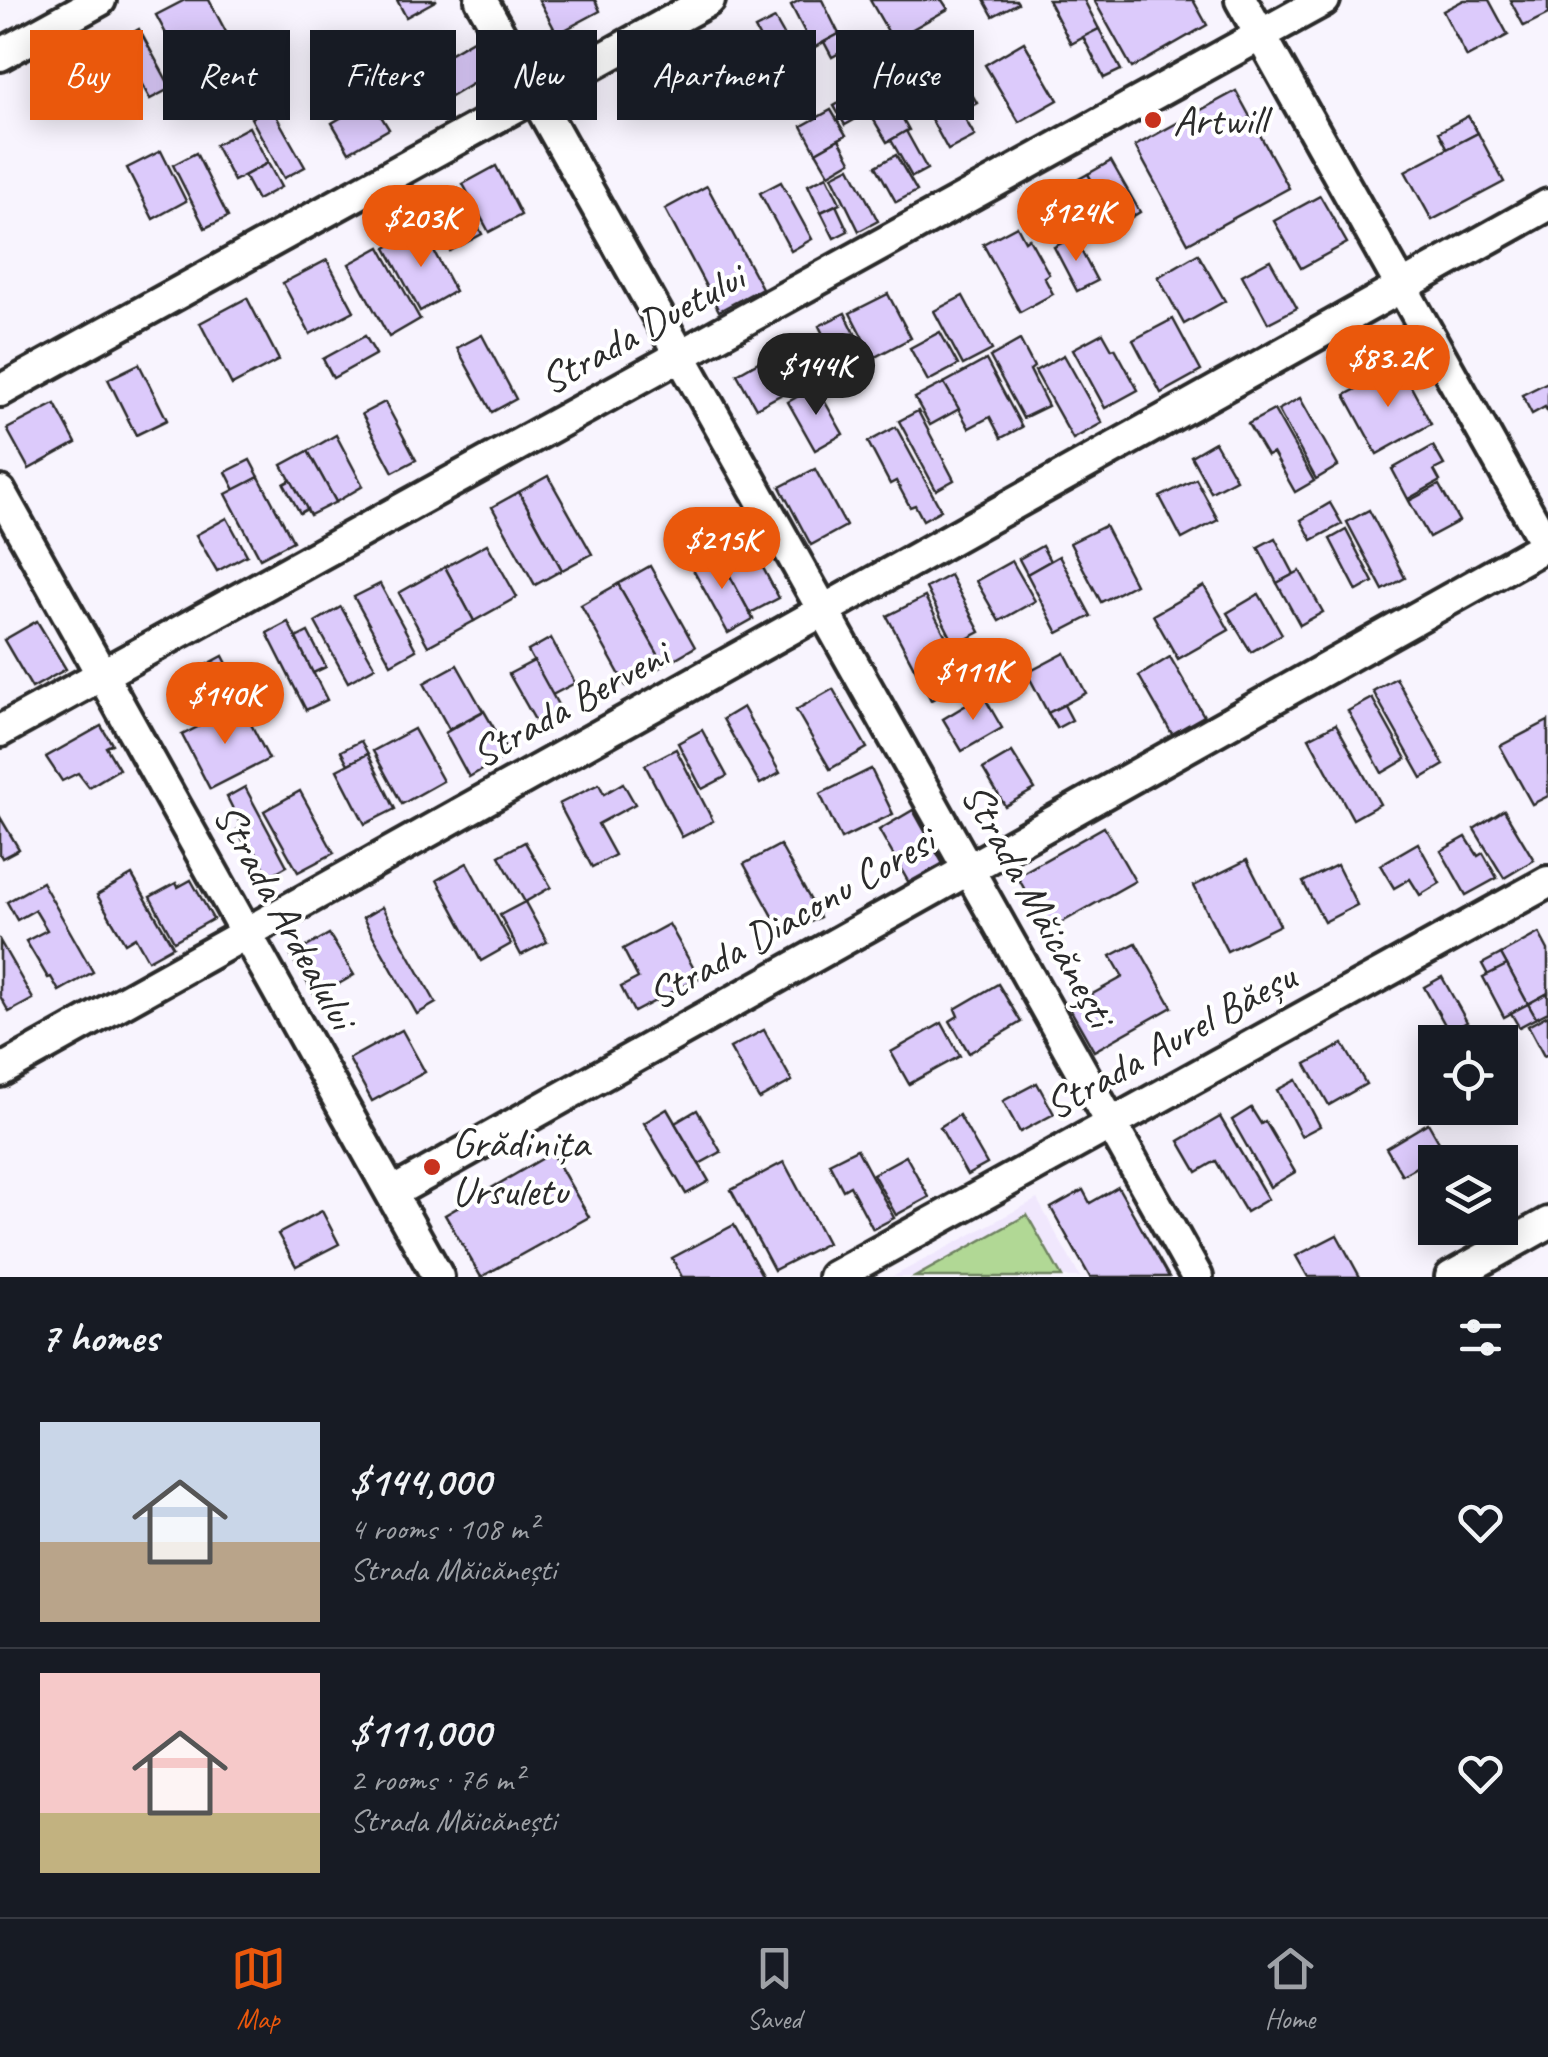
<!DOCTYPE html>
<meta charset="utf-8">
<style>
:root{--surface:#171b24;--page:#20242c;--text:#f1f3f6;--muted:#9ea1a6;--line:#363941;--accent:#ea580c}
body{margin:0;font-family:Caveat,sans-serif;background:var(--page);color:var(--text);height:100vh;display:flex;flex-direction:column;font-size:38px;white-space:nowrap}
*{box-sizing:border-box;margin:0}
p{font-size:32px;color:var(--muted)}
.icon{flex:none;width:55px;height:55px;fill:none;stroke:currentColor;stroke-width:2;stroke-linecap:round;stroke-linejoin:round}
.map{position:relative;height:1277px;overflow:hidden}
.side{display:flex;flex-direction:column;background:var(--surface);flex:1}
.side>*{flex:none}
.top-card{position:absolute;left:30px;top:30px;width:1000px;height:90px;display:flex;gap:20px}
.tools{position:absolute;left:1418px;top:1025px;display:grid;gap:20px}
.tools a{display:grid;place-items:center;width:100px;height:100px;border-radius:0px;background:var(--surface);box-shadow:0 5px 25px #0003;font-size:50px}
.price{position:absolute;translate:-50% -85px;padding:0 22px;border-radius:35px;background:var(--accent);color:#fff;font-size:32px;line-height:65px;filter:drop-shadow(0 2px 5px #0008)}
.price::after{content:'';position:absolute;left:50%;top:60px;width:30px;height:22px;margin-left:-15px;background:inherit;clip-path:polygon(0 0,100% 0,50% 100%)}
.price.current{background:#222;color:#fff}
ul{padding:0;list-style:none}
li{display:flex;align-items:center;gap:30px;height:250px;padding:0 40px}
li+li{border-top:2px solid var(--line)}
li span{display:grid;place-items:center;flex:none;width:280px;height:200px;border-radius:0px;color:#555}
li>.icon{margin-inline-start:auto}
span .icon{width:120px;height:120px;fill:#fffc;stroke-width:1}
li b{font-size:42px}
h2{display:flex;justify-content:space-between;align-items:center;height:120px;padding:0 40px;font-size:42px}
.chip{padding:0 35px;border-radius:0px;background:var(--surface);box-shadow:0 5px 25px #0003;font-size:35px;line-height:90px}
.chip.current{background:var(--accent);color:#fff}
.dock{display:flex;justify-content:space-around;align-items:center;height:140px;border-top:2px solid var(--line);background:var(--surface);font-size:28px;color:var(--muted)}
.dock a{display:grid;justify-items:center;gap:5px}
.dock .current{color:var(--accent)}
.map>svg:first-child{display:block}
</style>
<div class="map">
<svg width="1548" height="1277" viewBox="0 0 1548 1277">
<rect width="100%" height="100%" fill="#f8f4fe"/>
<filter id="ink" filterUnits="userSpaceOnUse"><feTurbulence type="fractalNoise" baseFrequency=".01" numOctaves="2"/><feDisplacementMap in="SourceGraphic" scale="20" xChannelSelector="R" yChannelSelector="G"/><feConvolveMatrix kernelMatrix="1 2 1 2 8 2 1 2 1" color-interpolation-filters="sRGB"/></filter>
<g filter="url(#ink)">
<!-- built -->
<path fill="#f0e7fd" d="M1037,1199L1080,1277H892Z"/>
<!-- green -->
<path fill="#b1d895" stroke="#6e8260" stroke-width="2.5" d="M1027,1215L1062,1277H915Z"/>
<!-- building -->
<g fill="#dccafb" stroke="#2b2b2b" stroke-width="2.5">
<path d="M185,0H209L253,83L206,108L156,15Z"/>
<path d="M397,0H437L406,17Z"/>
<path d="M539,0H595L600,11L557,34Z"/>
<path d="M800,0H822L839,34L813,48L791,5Z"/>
<path d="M870,0H942L948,9L893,40Z"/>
<path d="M984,0H1016L1018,3L993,16Z"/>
<path d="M1048,0H1084L1099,29L1071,44Z"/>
<path d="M1094,0H1193L1207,25L1132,68Z"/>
<path d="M1464,0H1489L1508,35L1467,57L1443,11Z"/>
<path d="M1510,0H1548V14L1524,26Z"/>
<path d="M775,19L788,42L768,53L755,29Z"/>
<path d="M139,29L171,88L150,99L118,41Z"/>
<path d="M1099,29L1121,70L1104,78L1083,37Z"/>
<path d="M839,34L847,49L832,57L824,42Z"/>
<path d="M473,40L492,72L437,105L418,72Z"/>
<path d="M788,42L806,74L773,93L755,61Z"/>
<path d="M1024,42L1058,100L1019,122L985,65Z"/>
<path d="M112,43L136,88L111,101L87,56Z"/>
<path d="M738,50L767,102L742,116L713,65Z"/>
<path d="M893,72L904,92L845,125L834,106Z"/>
<path d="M959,72L977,103L961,112L975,136L948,150L918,95Z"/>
<path d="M1236,91L1289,188L1188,243L1135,146Z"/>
<path d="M892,99L909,130L887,142L869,112Z"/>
<path d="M371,100L389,129L349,152L332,123Z"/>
<path d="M271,107L305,167L284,178L251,118Z"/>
<path d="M831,110L846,135L816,152L802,126Z"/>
<path d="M1468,116L1478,133L1448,149L1439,132Z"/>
<path d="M249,127L268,163L234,181L215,145Z"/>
<path d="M906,131L927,169L912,177L891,140Z"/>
<path d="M1478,133L1504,182L1432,220L1405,171Z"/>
<path d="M839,139L851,161L829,174L816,152Z"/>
<path d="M161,151L186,201L153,219L127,168Z"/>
<path d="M196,153L228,217L205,228L173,165Z"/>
<path d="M896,155L917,191L896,202L876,166Z"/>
<path d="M1111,161L1140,212L1117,226L1088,174Z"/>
<path d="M268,163L281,187L257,200L244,176Z"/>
<path d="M496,166L521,215L489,232L463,184Z"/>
<path d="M850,167L878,221L859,231L832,176Z"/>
<path d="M1088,174L1117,226L1095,237L1066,186Z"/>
<path d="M827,176L840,203L821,212L808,185Z"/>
<path d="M781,182L812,239L791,251L760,193Z"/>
<path d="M707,186L762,288L719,311L665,209Z"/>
<path d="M458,189L482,234L450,251L427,205Z"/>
<path d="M1320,196L1347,243L1301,268L1274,221Z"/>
<path d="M836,205L848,231L834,238L821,212Z"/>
<path d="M1017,226L1025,241L1029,238L1049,274L1044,277L1053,294L1020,312L983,244Z"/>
<path d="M422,229L455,291L420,311L386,248Z"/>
<path d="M1074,237L1097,281L1077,291L1054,247Z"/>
<path d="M380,247L420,319L389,337L349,264Z"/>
<path d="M1198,254L1225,301L1184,324L1158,277Z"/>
<path d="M327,260L354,311L310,334L283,283Z"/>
<path d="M1270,260L1297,308L1268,323L1242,275Z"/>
<path d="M888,294L911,338L873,358L850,313Z"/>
<path d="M963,296L992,350L963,365L934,311Z"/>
<path d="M247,298L279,360L232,385L200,323Z"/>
<path d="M845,313L862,348L836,361L819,326Z"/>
<path d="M1173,319L1201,371L1161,393L1133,340Z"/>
<path d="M940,332L958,365L928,381L910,348Z"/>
<path d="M1103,333L1112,349L1115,348L1138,390L1105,408L1073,349Z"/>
<path d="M482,335L516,399L492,412L457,348Z"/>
<path d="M365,336L376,354L333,378L323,359Z"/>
<path d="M1020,340L1034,367L1030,370L1048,406L1023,418L990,357Z"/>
<path d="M778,351L797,386L756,408L737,374Z"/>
<path d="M1064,355L1102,423L1073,439L1035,371Z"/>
<path d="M986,360L1022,427L1001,438L990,417L969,428L944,383Z"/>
<path d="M139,364L167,420L136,435L108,379Z"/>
<path d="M1400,366L1431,424L1377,454L1345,395Z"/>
<path d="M1548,382V412L1545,407L1532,414L1522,395Z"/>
<path d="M944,383L959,409L930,425L915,398Z"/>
<path d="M816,386L843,434L815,450L788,402Z"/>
<path d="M1300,398L1338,466L1316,479L1278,410Z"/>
<path d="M385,402L416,460L393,472L362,414Z"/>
<path d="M55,404L76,443L29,469L7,429Z"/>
<path d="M1274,410L1314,481L1295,492L1273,453L1267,456L1248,424Z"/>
<path d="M918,411L954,480L936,490L899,421Z"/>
<path d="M896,427L941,510L923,520L915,505L910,507L896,481L890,484L868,442Z"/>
<path d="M336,435L363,486L336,502L308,451Z"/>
<path d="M1215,442L1236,479L1211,492L1191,456Z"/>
<path d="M1433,446L1444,465L1434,470L1440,481L1408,499L1392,469Z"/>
<path d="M308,451L336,502L310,515L282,465Z"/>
<path d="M250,460L259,477L235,490L226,472Z"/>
<path d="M815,469L846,526L811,545L780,487Z"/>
<path d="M548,476L592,554L562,570L519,492Z"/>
<path d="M259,477L293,541L260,558L226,494Z"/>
<path d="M1196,479L1218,520L1182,539L1160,497Z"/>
<path d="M291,480L307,509L300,513L284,484Z"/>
<path d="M1439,485L1459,521L1429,537L1409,501Z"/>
<path d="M519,492L562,570L535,585L492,507Z"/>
<path d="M1330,503L1342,524L1312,540L1301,520Z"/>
<path d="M1369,510L1405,578L1383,590L1347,522Z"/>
<path d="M227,518L247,555L217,571L196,535Z"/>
<path d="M1105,526L1135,584L1101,602L1070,543Z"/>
<path d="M1346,530L1373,582L1357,591L1330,539Z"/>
<path d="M746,536L779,598L750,613L717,552Z"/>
<path d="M1275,538L1294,574L1277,583L1258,547Z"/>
<path d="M487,544L517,597L474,621L445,567Z"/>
<path d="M1042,546L1050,561L1027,574L1019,559Z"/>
<path d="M717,552L753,619L728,633L691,566Z"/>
<path d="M1059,556L1091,616L1058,633L1027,574Z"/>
<path d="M1012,561L1035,601L999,621L976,581Z"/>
<path d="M650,566L695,647L664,665L618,584Z"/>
<path d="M445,567L474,621L428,646L399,593Z"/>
<path d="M1300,571L1323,612L1300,625L1277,583Z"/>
<path d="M950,575L980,632L955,645L926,588Z"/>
<path d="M380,584L416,650L391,664L354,597Z"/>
<path d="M618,584L664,665L626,686L581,605Z"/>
<path d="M1204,586L1229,630L1178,659L1153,615Z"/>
<path d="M1259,594L1282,634L1251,652L1227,613Z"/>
<path d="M925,597L952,648L914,667L887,616Z"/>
<path d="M341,607L375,667L348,682L315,622Z"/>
<path d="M37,621L66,669L32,688L4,640Z"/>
<path d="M288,622L327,700L306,710L267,633Z"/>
<path d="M308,632L326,667L313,673L296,638Z"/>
<path d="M551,638L575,683L552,695L528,651Z"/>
<path d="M952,648L969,680L931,700L914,667Z"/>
<path d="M1065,653L1086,693L1048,713L1027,673Z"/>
<path d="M223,656L244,696L204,718L182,678Z"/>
<path d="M1170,657L1204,716L1172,734L1139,676Z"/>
<path d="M534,661L563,714L539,727L509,674Z"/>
<path d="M457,665L483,711L449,729L424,683Z"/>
<path d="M1396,678L1444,765L1422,778L1373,691Z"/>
<path d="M833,689L867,748L830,769L796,710Z"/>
<path d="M983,695L1002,728L962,751L943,719Z"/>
<path d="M1372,698L1406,759L1382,773L1348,711Z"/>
<path d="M241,705L269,759L210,789L182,735Z"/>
<path d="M1064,705L1072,720L1057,728L1048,713Z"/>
<path d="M743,707L780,773L760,784L723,719Z"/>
<path d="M484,711L509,754L469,777L445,733Z"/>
<path d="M1548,721V796L1532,804L1500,746Z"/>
<path d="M1336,724L1380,804L1353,819L1309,738Z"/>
<path d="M101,726L112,744L106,747L119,769L89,787L78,773L62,781L46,757Z"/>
<path d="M414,729L443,781L402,804L373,751Z"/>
<path d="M702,730L727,776L702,789L678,743Z"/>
<path d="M361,741L368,754L348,764L341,751Z"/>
<path d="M676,749L713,821L682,837L645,765Z"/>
<path d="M1012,752L1035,789L1005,806L983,769Z"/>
<path d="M368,754L395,809L365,824L337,770Z"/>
<path d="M871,769L893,814L841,839L820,794Z"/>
<path d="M623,783L635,804L598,824L615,855L592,867L559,804L599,784L604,794Z"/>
<path d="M245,787L287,866L269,876L255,850L250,853L237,830L242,827L227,797Z"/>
<path d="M300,791L334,853L298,872L264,811Z"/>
<path d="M913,810L943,864L909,883L879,830Z"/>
<path d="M1504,810L1534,860L1504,878L1474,829Z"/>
<path d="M0,817L19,849L2,858L0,854Z"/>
<path d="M1104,827L1135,881L1048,930L1017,876Z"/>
<path d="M1466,837L1478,856L1483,853L1497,878L1466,895L1441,851Z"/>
<path d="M525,842L551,887L525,902L499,856Z"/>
<path d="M1418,843L1440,883L1420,895L1410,879L1394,888L1380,865Z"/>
<path d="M780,845L820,917L784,936L744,864Z"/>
<path d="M1247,860L1280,925L1227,951L1194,886Z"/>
<path d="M467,863L511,944L481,961L437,880Z"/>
<path d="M1337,865L1357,905L1324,922L1303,882Z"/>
<path d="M132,875L173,946L148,960L135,937L125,943L97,895Z"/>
<path d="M191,880L213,919L174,941L150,897L176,883L178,887Z"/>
<path d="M42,882L93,972L59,991L51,977L48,978L26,941L47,930L35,910L17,920L7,902Z"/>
<path d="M525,902L547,942L521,955L500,915Z"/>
<path d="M382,907L436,1003L417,1014L363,918Z"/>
<path d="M669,924L699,978L634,1012L621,987L638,978L623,949Z"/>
<path d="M1539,933L1548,950V993L1528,1004L1501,954Z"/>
<path d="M329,934L354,975L316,997L291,956Z"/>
<path d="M0,941L33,999L9,1012L0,996Z"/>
<path d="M1136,943L1172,1007L1094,1051L1069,1007L1123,977L1111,956Z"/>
<path d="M1501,954L1507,965L1488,975L1482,964Z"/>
<path d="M1507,965L1528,1004L1504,1017L1483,977Z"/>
<path d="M1442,977L1467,1022L1449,1032L1424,987Z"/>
<path d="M998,984L1021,1022L969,1053L950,1021L958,1016L955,1009Z"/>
<path d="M1548,993V1012L1536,1018L1528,1004Z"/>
<path d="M1528,1004L1536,1018L1519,1027L1511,1013Z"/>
<path d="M1548,1015V1054L1544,1056L1528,1026Z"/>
<path d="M942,1023L960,1056L909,1084L891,1052Z"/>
<path d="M402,1030L425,1072L372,1101L349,1059Z"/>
<path d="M764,1030L792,1081L759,1099L730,1048Z"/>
<path d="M1343,1044L1366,1084L1329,1105L1306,1064Z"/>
<path d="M1296,1080L1320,1126L1301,1136L1277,1090Z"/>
<path d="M1037,1083L1054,1114L1020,1132L1003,1101Z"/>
<path d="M1251,1108L1261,1124L1265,1121L1295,1172L1270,1187L1232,1120Z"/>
<path d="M667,1109L709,1181L686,1194L644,1123Z"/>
<path d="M697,1110L721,1152L699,1164L675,1123Z"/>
<path d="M959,1115L987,1164L967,1175L940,1127Z"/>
<path d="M1220,1117L1268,1199L1246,1212L1216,1161L1197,1172L1179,1141Z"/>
<path d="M1428,1123L1444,1151L1402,1175L1386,1148Z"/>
<path d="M857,1149L894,1218L873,1229L850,1186L843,1190L829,1163Z"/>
<path d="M552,1153L589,1217L481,1277L445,1215Z"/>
<path d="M906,1156L929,1197L896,1215L873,1174Z"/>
<path d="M784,1162L827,1243L774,1270L731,1190Z"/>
<path d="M1118,1187L1169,1277H1090L1051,1208L1083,1190L1090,1203Z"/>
<path d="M322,1211L339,1244L296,1266L278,1234Z"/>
<path d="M734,1225L763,1277H682L672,1258Z"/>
<path d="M1337,1235L1360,1277H1308L1296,1256Z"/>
</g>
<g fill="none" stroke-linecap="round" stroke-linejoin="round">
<defs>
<g id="minor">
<path d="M481,0L1197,1277"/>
<path d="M1241,0L1548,548"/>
<path d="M0,55L100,0"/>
<path d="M0,391L709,0"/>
<path d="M0,492L438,1277"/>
<path d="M0,731L1324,0"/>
<path d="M0,1071L1548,205"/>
<path d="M392,1193L1548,544"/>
<path d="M834,1277L1548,882"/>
<path d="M1451,1277L1548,1223"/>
</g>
</defs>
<!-- minor casing -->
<use href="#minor" stroke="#2b2b2b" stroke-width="38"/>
<!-- minor -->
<use href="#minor" stroke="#fff" stroke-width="30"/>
</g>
</g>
<!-- markers -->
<g fill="#c8321e" stroke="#fff" stroke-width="4">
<circle cx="1153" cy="120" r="10"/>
<circle cx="432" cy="1167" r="10"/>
</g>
<g text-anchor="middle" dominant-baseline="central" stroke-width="8" stroke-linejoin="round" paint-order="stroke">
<!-- poi labels -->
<g font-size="42" fill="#2b2b2b" stroke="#fff" text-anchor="start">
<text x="1173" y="120">Artwill</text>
<text x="452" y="1143">Grădinița<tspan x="452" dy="48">Ursuletu</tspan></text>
</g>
<!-- street labels -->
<g font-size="42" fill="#2b2b2b" stroke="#fff">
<text transform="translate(642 329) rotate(-29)">Strada Duetului</text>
<text transform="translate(570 704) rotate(-29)">Strada Berveni</text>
<text transform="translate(1038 905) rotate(61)">Strada Măicănești</text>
<text transform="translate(285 916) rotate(61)">Strada Ardealului</text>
<text transform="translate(791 918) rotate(-30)">Strada Diaconu Coresi</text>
<text transform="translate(1170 1041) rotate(-29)">Strada Aurel Băeșu</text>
</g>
</g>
</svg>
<div class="tools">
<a><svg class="icon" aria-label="locate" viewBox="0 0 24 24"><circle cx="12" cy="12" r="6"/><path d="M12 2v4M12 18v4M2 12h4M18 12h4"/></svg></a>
<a><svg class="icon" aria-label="layers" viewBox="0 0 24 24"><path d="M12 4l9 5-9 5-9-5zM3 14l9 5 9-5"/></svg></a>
</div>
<b class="price" style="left:1076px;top:264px">$124K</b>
<b class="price" style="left:421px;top:270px">$203K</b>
<b class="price" style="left:1388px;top:410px">$83.2K</b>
<b class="price current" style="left:816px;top:418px">$144K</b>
<b class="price" style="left:722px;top:592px">$215K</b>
<b class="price" style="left:973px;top:723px">$111K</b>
<b class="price" style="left:225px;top:747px">$140K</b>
<div class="top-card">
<a class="chip current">Buy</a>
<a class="chip">Rent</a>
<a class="chip">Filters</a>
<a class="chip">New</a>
<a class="chip">Apartment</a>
<a class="chip">House</a>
</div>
</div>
<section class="side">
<h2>7 homes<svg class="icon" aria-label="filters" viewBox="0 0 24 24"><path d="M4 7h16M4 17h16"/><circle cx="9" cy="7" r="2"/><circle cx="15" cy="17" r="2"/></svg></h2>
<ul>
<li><span style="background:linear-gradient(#c9d6e8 60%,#b9a48a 0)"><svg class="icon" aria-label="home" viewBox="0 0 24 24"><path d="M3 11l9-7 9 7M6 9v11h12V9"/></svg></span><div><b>$144,000</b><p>4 rooms · 108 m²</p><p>Strada Măicănești</p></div><svg class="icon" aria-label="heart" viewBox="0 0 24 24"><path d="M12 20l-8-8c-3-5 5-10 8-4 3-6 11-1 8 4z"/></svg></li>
<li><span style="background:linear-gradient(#f6c9c9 70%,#c2b280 0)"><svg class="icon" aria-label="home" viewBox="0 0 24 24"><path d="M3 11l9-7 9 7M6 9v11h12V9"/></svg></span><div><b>$111,000</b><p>2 rooms · 76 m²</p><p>Strada Măicănești</p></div><svg class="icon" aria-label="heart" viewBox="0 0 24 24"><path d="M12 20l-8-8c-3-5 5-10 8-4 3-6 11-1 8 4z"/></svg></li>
</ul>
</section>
<nav class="dock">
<a class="current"><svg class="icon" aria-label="map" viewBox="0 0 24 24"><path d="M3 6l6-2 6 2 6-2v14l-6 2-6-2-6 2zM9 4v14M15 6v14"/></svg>Map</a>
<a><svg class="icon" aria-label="saved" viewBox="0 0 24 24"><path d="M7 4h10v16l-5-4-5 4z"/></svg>Saved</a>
<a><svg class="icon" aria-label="home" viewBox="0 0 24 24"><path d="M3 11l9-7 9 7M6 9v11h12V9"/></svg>Home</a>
</nav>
